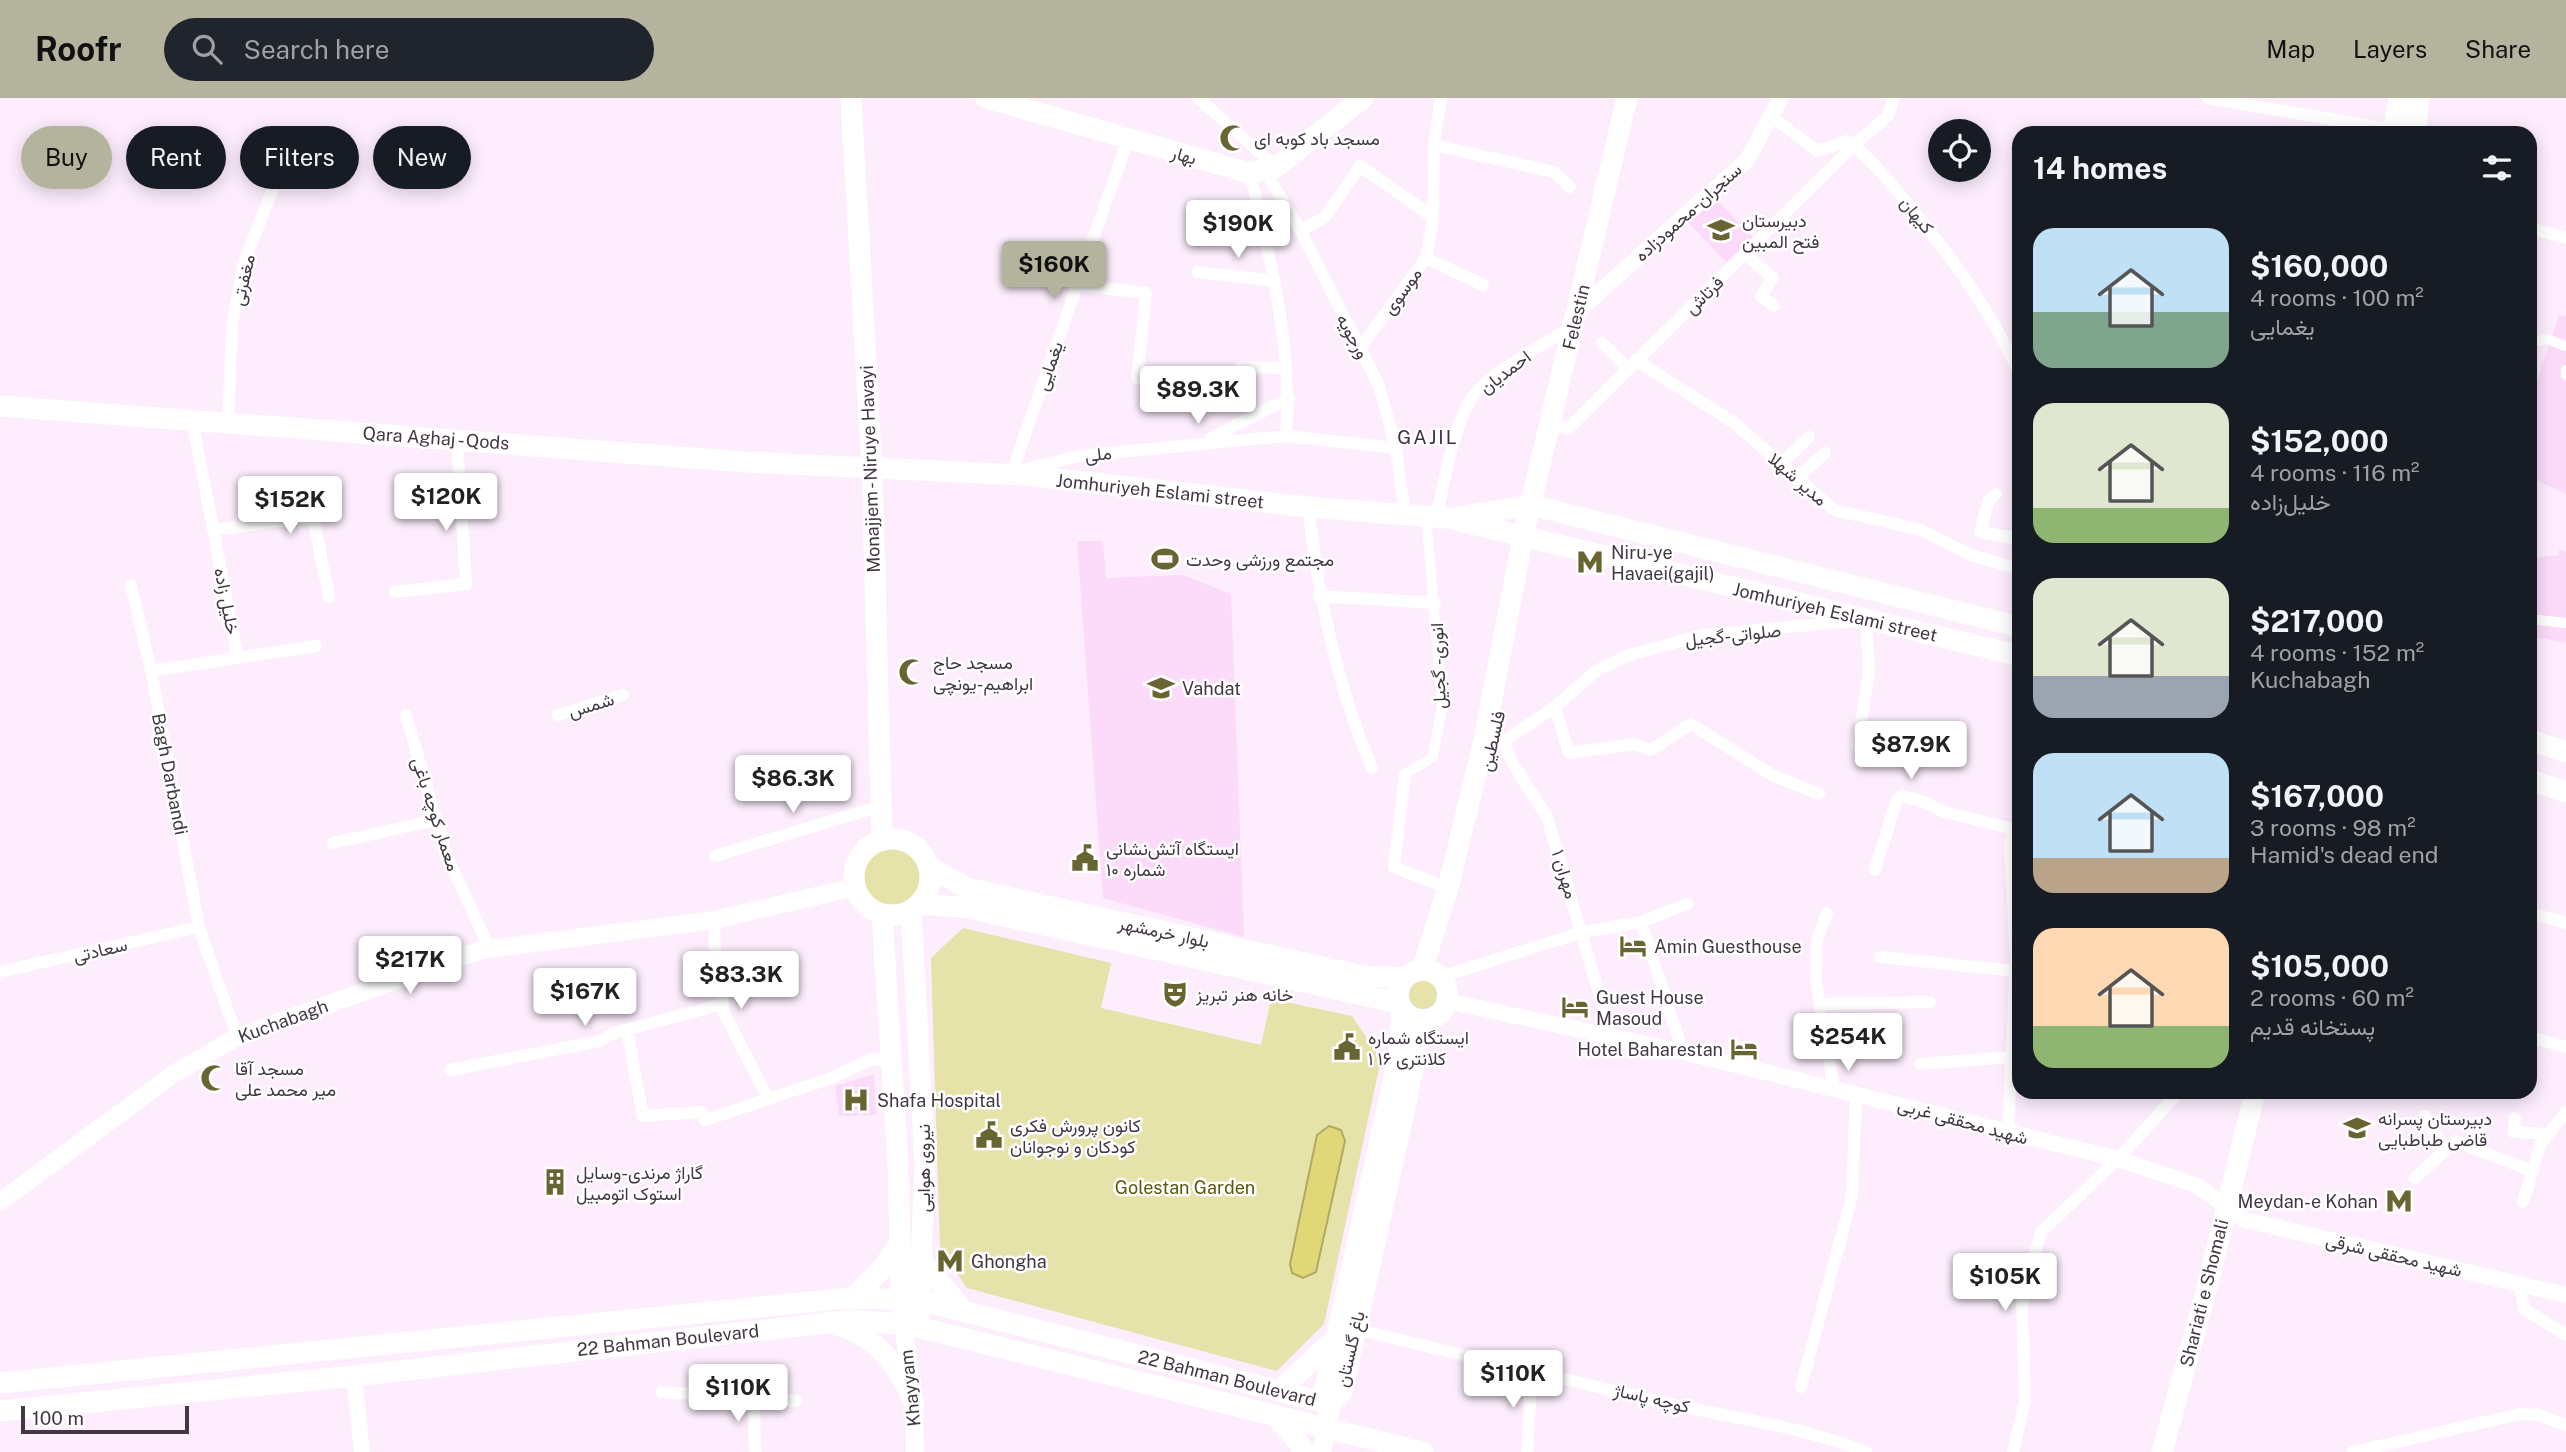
<!DOCTYPE html>
<meta charset="utf-8">
<style>
:root{--surface:#171b24;--page:#20242c;--text:#f1f3f6;--muted:#9ea1a6;--accent:#b4b39e}
body{margin:0;font-family:"Public Sans",Vazirmatn,sans-serif;background:var(--page);color:var(--text);height:100vh;display:flex;flex-direction:column;font-size:26px;white-space:nowrap}
*{box-sizing:border-box;margin:0}
p{font-size:23px;color:var(--muted)}
.icon{flex:none;width:38px;height:38px;fill:none;stroke:currentColor;stroke-width:2;stroke-linecap:round;stroke-linejoin:round}
.map{position:relative;flex:1;overflow:hidden}
.sheet{position:absolute;left:2012px;top:28px;width:525px;height:973px;display:flex;flex-direction:column;background:var(--surface);border-radius:21px;box-shadow:0 4px 18px #0003}
.sheet>*{flex:none}
.hud{position:absolute;left:21px;top:28px;width:665px;height:63px;display:flex;gap:14px}
.buttons{position:absolute;left:1928px;top:21px;display:grid;gap:14px}
.buttons a{display:grid;place-items:center;width:63px;height:63px;border-radius:50%;background:var(--surface);box-shadow:0 4px 18px #0003;font-size:35px}
.scale{position:absolute;left:21px;bottom:18px;width:168px;box-sizing:border-box;padding-left:7px;border:4px solid #423742;border-top:0;font-size:19px;line-height:24px;white-space:nowrap;color:#423742;-webkit-text-stroke:5px #fff;paint-order:stroke}
.price{position:absolute;translate:-50% -60px;padding:0 16px;border-radius:7px;background:#fff;color:#222;font-size:23px;line-height:46px;filter:drop-shadow(0 2px 4px #0008)}
.price::after{content:'';position:absolute;left:50%;top:42px;width:21px;height:16px;margin-left:-10px;background:inherit;clip-path:polygon(0 0,100% 0,50% 100%)}
.price.on{background:var(--accent);color:#111}
ul{padding:0;list-style:none}
li{display:flex;align-items:center;gap:21px;height:175px;padding:0 21px}
li span{display:grid;place-items:center;flex:none;width:196px;height:140px;border-radius:21px;color:#555}
li>.icon{margin-inline-start:auto}
span .icon{width:84px;height:84px;fill:#fffc;stroke-width:1}
li b{font-size:30px}
h2{display:flex;justify-content:space-between;align-items:center;height:84px;padding:0 21px;font-size:30px}
.chip{padding:0 24px;border-radius:32px;background:var(--surface);box-shadow:0 4px 18px #0003;font-size:24px;line-height:63px}
.chip.on{background:var(--accent);color:#111}
header{display:flex;align-items:center;gap:42px;box-sizing:border-box;height:98px;padding:0 35px;background:var(--accent);color:#111}
header strong{font-size:33px}
nav{display:flex;gap:38px;margin-inline-start:auto;font-size:24px}
.search{width:490px;height:63px;background:var(--page);display:flex;align-items:center;gap:18px;box-sizing:border-box;padding:0 24px;border-radius:38px;color:var(--muted);font-size:26px}
.map>svg:first-child{display:block}
</style>
<header>
<strong>Roofr</strong>
<div class="search"><svg class="icon" aria-label="search" viewBox="0 0 24 24"><circle cx="10" cy="10" r="6"/><path d="M15 15l6 6"/></svg>Search here</div>
<nav><a>Map</a><a>Layers</a><a>Share</a></nav>
</header>
<div class="map">
<svg width="2566" height="1354" viewBox="0 0 2566 1354">
<rect width="100%" height="100%" fill="#fdedfd"/>
<!-- built -->
<g fill="#fbdafa">
<path d="M1715,100L1754,140L1728,166L1688,124Z"/>
<path d="M2559,217L2566,218V396L2531,380L2530,292H2534Z"/>
<path d="M1077,443H1103L1106,480L1183,477L1231,496L1244,839L1103,800Z"/>
<path d="M2559,451L2566,454V545L2531,538V460L2559,457Z"/>
<path d="M874,976L876,1017L839,1018L835,988Z"/>
</g>
<!-- green -->
<g fill="#e5e2aa">
<circle cx="893" cy="778" r="30"/>
<path d="M963,830L1111,865L1101,910L1261,947L1271,901L1352,918L1381,961L1324,1226L1277,1273L967,1190L940,1150L931,860Z"/>
<circle cx="1423" cy="897" r="14"/>
</g>
<!-- water -->
<path fill="#e0d876" stroke="#b1a866" stroke-width="2" d="M1329,1028L1341,1032L1345,1043L1316,1174L1303,1180L1292,1175L1290,1166L1317,1037Z"/>
<g fill="none" stroke-linecap="round" stroke-linejoin="round">
<!-- pedestrian -->
<g stroke="#fff" stroke-width="10">
<path d="M2539,243L2547,241L2566,248"/>
<path d="M2566,272V277"/>
<path d="M2530,521L2566,525"/>
<path d="M1405,676L1433,659L1442,607L1426,418"/>
<path d="M1601,902L1609,937"/>
</g>
<!-- minor -->
<g stroke="#fff" stroke-width="12">
<path d="M1198,0L1276,69"/>
<path d="M2208,0L2394,32"/>
<path d="M1771,18L1817,53L1847,43C1870,59 1890,84 1907,105C1951,158 1992,214 2020,277"/>
<path d="M1434,47L1554,74L1570,89"/>
<path d="M1265,73L1298,128L1379,288L1396,350L1405,417"/>
<path d="M1250,75C1270,161 1293,249 1286,338"/>
<path d="M2530,130L2566,140"/>
<path d="M1301,133L1326,118L1360,68L1433,119"/>
<path d="M1746,157L1773,180L1761,198L1774,208"/>
<path d="M1426,160L1483,187"/>
<path d="M1198,174L1275,183"/>
<path d="M1077,187L1146,195L1137,280L1241,281L1240,269L1286,270"/>
<path d="M1602,245L1628,270"/>
<path d="M1360,250L1426,160L1433,119L1434,47L1441,0"/>
<path d="M1636,262L1734,325L1834,412L1921,432L1971,457L2020,471"/>
<path d="M192,322L238,560"/>
<path d="M228,325L232,227L244,164L291,46"/>
<path d="M1550,325L1568,331L1854,47L1888,18L1894,0"/>
<path d="M1211,340L1289,300"/>
<path d="M1780,367L1809,339"/>
<path d="M1017,373L1078,358L1286,338L1396,350"/>
<path d="M1011,377L1128,41"/>
<path d="M1796,381L1825,355"/>
<path d="M1996,396L1989,402L1980,434L2020,441"/>
<path d="M1308,409C1319,499 1336,586 1372,670"/>
<path d="M1436,419C1445,384 1452,330 1472,300C1489,275 1546,245 1573,228"/>
<path d="M213,432L313,419L329,499"/>
<path d="M131,487L151,573"/>
<path d="M395,494L466,486L457,342"/>
<path d="M1319,498L1435,505"/>
<path d="M1555,609L1569,655L1634,646L1651,652L1691,626L1772,677L1819,696"/>
<path d="M406,617L447,759L490,851"/>
<path d="M558,617L623,597"/>
<path d="M1484,642L1504,643L1512,664L1547,719L1601,902"/>
<path d="M1504,643L1555,609L1596,573L1629,557L1703,537L1866,522L1869,573L1857,649"/>
<path d="M1405,676L1394,769L1448,790"/>
<path d="M333,745L436,722"/>
<path d="M715,758L881,708"/>
<path d="M1875,772L1897,701L1902,698L1925,704L1942,713L2013,731"/>
<path d="M1827,815L1817,841L1816,883L1834,991"/>
<path d="M2530,815L2566,825"/>
<path d="M714,822L715,858L724,915L769,1002"/>
<path d="M1641,824L1683,954"/>
<path d="M1880,859L2015,873"/>
<path d="M0,874L199,829"/>
<path d="M1440,879L1583,834L1641,824L1687,806"/>
<path d="M1820,906L1930,904"/>
<path d="M627,932L643,1018L702,1014L705,1022L831,980L872,961L891,963"/>
<path d="M237,939L199,829L151,573L316,548"/>
<path d="M2530,939L2566,949"/>
<path d="M1920,966L2011,959"/>
<path d="M450,972L600,943L614,935L723,906"/>
<path d="M2425,1018L2445,1051"/>
<path d="M2515,1020L2514,1034L2547,1036"/>
<path d="M2008,1035L2016,863L2010,747L2013,731L2020,725"/>
<path d="M2415,1080L2455,1043L2532,1073"/>
<path d="M2523,1104L2541,1045L2566,1014"/>
<path d="M2520,1187L2524,1211L2566,1237"/>
<path d="M1355,1231C1457,1255 1558,1280 1660,1304C1730,1320 1799,1327 1866,1354"/>
<path d="M1801,1289L1852,1098L1856,996"/>
<path d="M662,1294L796,1303"/>
<path d="M754,1298L755,1354"/>
<path d="M1527,1354L1532,1272"/>
<path d="M2013,1354L2025,1303L2022,1206L2041,1134L2118,1061L2179,994"/>
<path d="M2353,1354L2520,1316L2538,1317L2566,1327"/>
</g>
<!-- tertiary -->
<g stroke="#fff" stroke-width="16">
<path d="M1577,214L1747,62L1781,0"/>
<path d="M1447,903L1683,954L2118,1061L2196,1087L2245,1122L2566,1197"/>
<path d="M354,1278L362,1354"/>
</g>
<!-- secondary -->
<g stroke="#fff" stroke-width="18">
<path d="M0,1104L172,977L237,939L481,852L714,822L855,789"/>
<path d="M903,1226L914,1305L915,1354"/>
<path d="M1322,1354L1326,1331"/>
</g>
<!-- primary -->
<g stroke="#fff" stroke-width="21">
<path d="M851,0L872,372L882,742"/>
<path d="M986,0L1250,75L1276,69L1363,0"/>
<path d="M2393,35L2399,0"/>
<path d="M2415,35L2419,0"/>
<path d="M0,308L746,364L1023,377L1308,409L1447,420L2020,558"/>
<path d="M1457,419L1531,407L2020,529"/>
<path d="M2530,642L2566,654"/>
<path d="M2530,682L2566,694"/>
<circle cx="892" cy="779" r="38"/>
<path d="M929,769L967,790L1363,878L1404,880"/>
<path d="M919,806L963,809L1399,905"/>
<path d="M911,812L925,1065L919,1215"/>
<path d="M882,816L898,1067L902,1216"/>
<path d="M1422,872L1448,790L1484,642L1523,438L1627,0"/>
<circle cx="1423" cy="897" r="25"/>
<path d="M922,1164L965,1214"/>
<path d="M853,1200L882,1171L899,1146"/>
<path d="M832,1226C873,1234 900,1268 914,1305"/>
<path d="M0,1285L849,1200L920,1202L1331,1306"/>
<path d="M1280,1292L1338,1238"/>
<path d="M1331,1306L1342,1294L1424,922"/>
<path d="M0,1313L354,1278L853,1222L909,1227L1423,1354"/>
<path d="M1329,1316L1331,1306L1325,1290L1398,960L1402,911"/>
<path d="M1277,1319L1306,1354"/>
<path d="M2162,1354L2207,1190L2255,994"/>
</g>
</g>
<!-- icons -->
<defs>
<symbol id="mosque-bare" viewBox="-9 -9 18 18"><path d="M3.5-4.9A6 6 0 1 0 3.5 4.9A5 5 0 1 1 3.5-4.9Z" fill="#696532" stroke="#fff" stroke-width="2.5" paint-order="stroke"/></symbol>
<symbol id="school-bare" viewBox="-9 -9 18 18"><path d="M0-5L7-2L0 1L-7-2ZM-4 1L0 2.5L4 1V4Q0 6-4 4Z" fill="#696532" stroke="#fff" stroke-width="2.5" paint-order="stroke"/></symbol>
<symbol id="stadium-bare" viewBox="-9 -9 18 18"><path d="M0-5a6.5 5 0 1 0 0 10a6.5 5 0 1 0 0-10ZM-3.5-1.8h7v3.6h-7Z" fill="#696532" stroke="#fff" stroke-width="2.5" paint-order="stroke"/></symbol>
<symbol id="metro-bare" viewBox="-9 -9 18 18"><path d="M-5.5 5V-5H-3L0 0L3-5H5.5V5H3V-.5L0 4L-3-.5V5Z" fill="#696532" stroke="#fff" stroke-width="2.5" paint-order="stroke"/></symbol>
<symbol id="civic-bare" viewBox="-9 -9 18 18"><path d="M-.6-6.5H3V-4.5H.6V-3L4-1V1h2V6H-6V1h2V-1L-.6-3ZM-1.2 2.5V6h2.4V2.5Z" fill="#696532" stroke="#fff" stroke-width="2.5" paint-order="stroke"/></symbol>
<symbol id="hotel-bare" viewBox="-9 -9 18 18"><path d="M-6-4.5h1.5V1H6V5H4.5V3h-9V5H-6ZM-4 0a1.8 1.8 0 1 1 3.6 0ZM.5 0V-2.5h3Q6-2.5 6 0Z" fill="#696532" stroke="#fff" stroke-width="2.5" paint-order="stroke"/></symbol>
<symbol id="theatre-bare" viewBox="-9 -9 18 18"><path d="M-5-5.5Q0-4 5-5.5V0Q5 5 0 6Q-5 5-5 0ZM-3.3-2.5H-1v1.5H-3.3ZM1-2.5H3.3v1.5H1ZM-2.8 1Q0 5.5 2.8 1Z" fill="#696532" stroke="#fff" stroke-width="2.5" paint-order="stroke"/></symbol>
<symbol id="hospital-bare" viewBox="-9 -9 18 18"><path d="M-5-5h3v3.5h4V-5h3V5h-3V1.5h-4V5h-3Z" fill="#696532" stroke="#fff" stroke-width="2.5" paint-order="stroke"/></symbol>
<symbol id="building-bare" viewBox="-9 -9 18 18"><path d="M-4-6H4V6H1V3H-1V6H-4ZM-2.5-4.3h1.7v1.8h-1.7ZM.8-4.3h1.7v1.8H.8ZM-2.5-1h1.7V.8h-1.7ZM.8-1h1.7V.8H.8Z" fill="#696532" stroke="#fff" stroke-width="2.5" paint-order="stroke"/></symbol>
</defs>
<g fill-rule="evenodd">
<use href="#mosque-bare" x="1214" y="21" width="38" height="38"/>
<use href="#school-bare" x="1702" y="113" width="38" height="38"/>
<use href="#stadium-bare" x="1146" y="442" width="38" height="38"/>
<use href="#metro-bare" x="1571" y="445" width="38" height="38"/>
<use href="#mosque-bare" x="893" y="555" width="38" height="38"/>
<use href="#school-bare" x="1142" y="571" width="38" height="38"/>
<use href="#civic-bare" x="1066" y="741" width="38" height="38"/>
<use href="#hotel-bare" x="1614" y="829" width="38" height="38"/>
<use href="#theatre-bare" x="1156" y="877" width="38" height="38"/>
<use href="#hotel-bare" x="1556" y="890" width="38" height="38"/>
<use href="#civic-bare" x="1328" y="930" width="38" height="38"/>
<use href="#hotel-bare" x="1725" y="932" width="38" height="38"/>
<use href="#mosque-bare" x="195" y="961" width="38" height="38"/>
<use href="#hospital-bare" x="837" y="983" width="38" height="38"/>
<use href="#school-bare" x="2338" y="1011" width="38" height="38"/>
<use href="#civic-bare" x="970" y="1018" width="38" height="38"/>
<use href="#building-bare" x="536" y="1065" width="38" height="38"/>
<use href="#metro-bare" x="2380" y="1084" width="38" height="38"/>
<use href="#metro-bare" x="931" y="1144" width="38" height="38"/>
</g>
<g text-anchor="middle" dominant-baseline="central" stroke-width="5" stroke-linejoin="round" paint-order="stroke">
<!-- poi labels -->
<g font-size="18" fill="#423742" stroke="#fff" text-anchor="start">
<text x="1254" y="40">مسجد باد کوبه ای</text>
<text x="1742" y="122">دبیرستان<tspan x="1742" dy="21">فتح المبین</tspan></text>
<text x="1611" y="454">Niru-ye<tspan x="1611" dy="21">Havaei(gajil)</tspan></text>
<text x="1186" y="461">مجتمع ورزشی وحدت</text>
<text x="933" y="564">مسجد حاج<tspan x="933" dy="21">ابراهیم-یونچی</tspan></text>
<text x="1182" y="590">Vahdat</text>
<text x="1106" y="750">ایستگاه آتش‌نشانی<tspan x="1106" dy="21">شماره ۱۰</tspan></text>
<text x="1654" y="848">Amin Guesthouse</text>
<text x="1196" y="896">خانه هنر تبریز</text>
<text x="1596" y="899">Guest House<tspan x="1596" dy="21">Masoud</tspan></text>
<text x="1368" y="939">ایستگاه شماره<tspan x="1368" dy="21">۱ کلانتری ۱۶</tspan></text>
<text x="1723" y="951" text-anchor="end">Hotel Baharestan</text>
<text x="235" y="970">مسجد آقا<tspan x="235" dy="21">میر محمد علی</tspan></text>
<text x="877" y="1002">Shafa Hospital</text>
<text x="2378" y="1020">دبیرستان پسرانه<tspan x="2378" dy="21">قاضی طباطبایی</tspan></text>
<text x="1010" y="1027">کانون پرورش فکری<tspan x="1010" dy="21">کودکان و نوجوانان</tspan></text>
<text x="576" y="1074">گاراژ مرندی-وسایل<tspan x="576" dy="21">استوک اتومبیل</tspan></text>
<text x="2378" y="1103" text-anchor="end">Meydan-e Kohan</text>
<text x="971" y="1163">Ghongha</text>
</g>
<!-- street labels -->
<g font-size="18" fill="#423742" stroke="#fff">
<text transform="translate(1184 57) rotate(16)">بهار</text>
<text transform="translate(1688 114) rotate(-42)">سنجران-محمودزاده</text>
<text transform="translate(1917 117) rotate(51)">کیهان</text>
<text transform="translate(243 182) rotate(-77)">مغفرتی</text>
<text transform="translate(1402 193) rotate(-54)">موسوی</text>
<text transform="translate(1704 197) rotate(-44)">فرتاش</text>
<text transform="translate(1576 219) rotate(-77)">Felestin</text>
<text transform="translate(1353 238) rotate(61)">ورجویه</text>
<text transform="translate(1049 268) rotate(-71)">یغمایی</text>
<text transform="translate(1505 274) rotate(-37)">احمدیان</text>
<text transform="translate(436 340) rotate(4)">Qara Aghaj - Qods</text>
<text transform="translate(1098 356) rotate(-7)">ملی</text>
<text transform="translate(870 371) rotate(-92)">Monajjem - Niruye Havayi</text>
<text transform="translate(1798 381) rotate(41)">مدیر شهلا</text>
<text transform="translate(1160 393) rotate(6)">Jomhuriyeh Eslami street</text>
<text transform="translate(227 503) rotate(79)">خلیل زاده</text>
<text transform="translate(1835 514) rotate(13)">Jomhuriyeh Eslami street</text>
<text transform="translate(1733 537) rotate(-6)">صلواتی-گجیل</text>
<text transform="translate(1438 568) rotate(-92)">انوری - گجیل</text>
<text transform="translate(591 607) rotate(-17)">شمس</text>
<text transform="translate(1492 643) rotate(-77)">فلسطین</text>
<text transform="translate(170 676) rotate(79)">Bagh Darbandi</text>
<text transform="translate(436 716) rotate(72)">معمار کوچه باغی</text>
<text transform="translate(1565 776) rotate(73)">مهران ۱</text>
<text transform="translate(1164 834) rotate(12)">بلوار خرمشهر</text>
<text transform="translate(100 852) rotate(-13)">سعادتی</text>
<text transform="translate(283 923) rotate(-20)">Kuchabagh</text>
<text transform="translate(1963 1023) rotate(15)">شهید محققی غربی</text>
<text transform="translate(923 1070) rotate(-90)">نیروی هوایی</text>
<text transform="translate(2394 1157) rotate(13)">شهید محققی شرقی</text>
<text transform="translate(2204 1195) rotate(-76)">Shariati e Shomali</text>
<text transform="translate(668 1242) rotate(-6)">22 Bahman Boulevard</text>
<text transform="translate(1350 1251) rotate(-77)">باغ گلستان</text>
<text transform="translate(1227 1280) rotate(14)">22 Bahman Boulevard</text>
<text transform="translate(910 1290) rotate(-96)">Khayyam</text>
<text transform="translate(1652 1300) rotate(13)">کوچه پاساژ</text>
</g>
<!-- park labels -->
<g font-size="18" fill="#5d570a" stroke="#fff">
<text x="1185" y="1089">Golestan Garden</text>
</g>
<!-- neighbourhood labels -->
<g font-size="19" letter-spacing="2" fill="#402c40" stroke="#fff">
<text x="1428" y="339">GAJIL</text>
</g>
</g>
</svg>
<div class="buttons">
<a><svg class="icon" aria-label="locate" viewBox="0 0 24 24"><circle cx="12" cy="12" r="6"/><path d="M12 2v4M12 18v4M2 12h4M18 12h4"/></svg></a>
</div>
<div class="scale">100 m</div>
<b class="price" style="left:1238px;top:162px">$190K</b>
<b class="price on" style="left:1054px;top:203px">$160K</b>
<b class="price" style="left:1198px;top:328px">$89.3K</b>
<b class="price" style="left:446px;top:435px">$120K</b>
<b class="price" style="left:290px;top:438px">$152K</b>
<b class="price" style="left:1911px;top:683px">$87.9K</b>
<b class="price" style="left:793px;top:717px">$86.3K</b>
<b class="price" style="left:410px;top:898px">$217K</b>
<b class="price" style="left:741px;top:913px">$83.3K</b>
<b class="price" style="left:585px;top:930px">$167K</b>
<b class="price" style="left:1848px;top:975px">$254K</b>
<b class="price" style="left:2005px;top:1215px">$105K</b>
<b class="price" style="left:1513px;top:1312px">$110K</b>
<b class="price" style="left:738px;top:1326px">$110K</b>
<div class="hud">
<a class="chip on">Buy</a>
<a class="chip">Rent</a>
<a class="chip">Filters</a>
<a class="chip">New</a>
</div>
<section class="sheet">
<h2>14 homes<svg class="icon" aria-label="filters" viewBox="0 0 24 24"><path d="M4 7h16M4 17h16"/><circle cx="9" cy="7" r="2"/><circle cx="15" cy="17" r="2"/></svg></h2>
<ul>
<li><span style="background:linear-gradient(#bfe0f5 60%,#7fa58c 0)"><svg class="icon" aria-label="home" viewBox="0 0 24 24"><path d="M3 11l9-7 9 7M6 9v11h12V9"/></svg></span><div><b>$160,000</b><p>4 rooms · 100 m²</p><p>یغمایی</p></div></li>
<li><span style="background:linear-gradient(#dfe7d0 75%,#8fb573 0)"><svg class="icon" aria-label="home" viewBox="0 0 24 24"><path d="M3 11l9-7 9 7M6 9v11h12V9"/></svg></span><div><b>$152,000</b><p>4 rooms · 116 m²</p><p>خلیل‌زاده</p></div></li>
<li><span style="background:linear-gradient(#dfe7d0 70%,#9aa5b1 0)"><svg class="icon" aria-label="home" viewBox="0 0 24 24"><path d="M3 11l9-7 9 7M6 9v11h12V9"/></svg></span><div><b>$217,000</b><p>4 rooms · 152 m²</p><p>Kuchabagh</p></div></li>
<li><span style="background:linear-gradient(#bfe0f5 75%,#b9a48a 0)"><svg class="icon" aria-label="home" viewBox="0 0 24 24"><path d="M3 11l9-7 9 7M6 9v11h12V9"/></svg></span><div><b>$167,000</b><p>3 rooms · 98 m²</p><p>Hamid's dead end</p></div></li>
<li><span style="background:linear-gradient(#ffd9b3 70%,#8fb573 0)"><svg class="icon" aria-label="home" viewBox="0 0 24 24"><path d="M3 11l9-7 9 7M6 9v11h12V9"/></svg></span><div><b>$105,000</b><p>2 rooms · 60 m²</p><p>پستخانه قدیم</p></div></li>
</ul>
</section>
</div>
